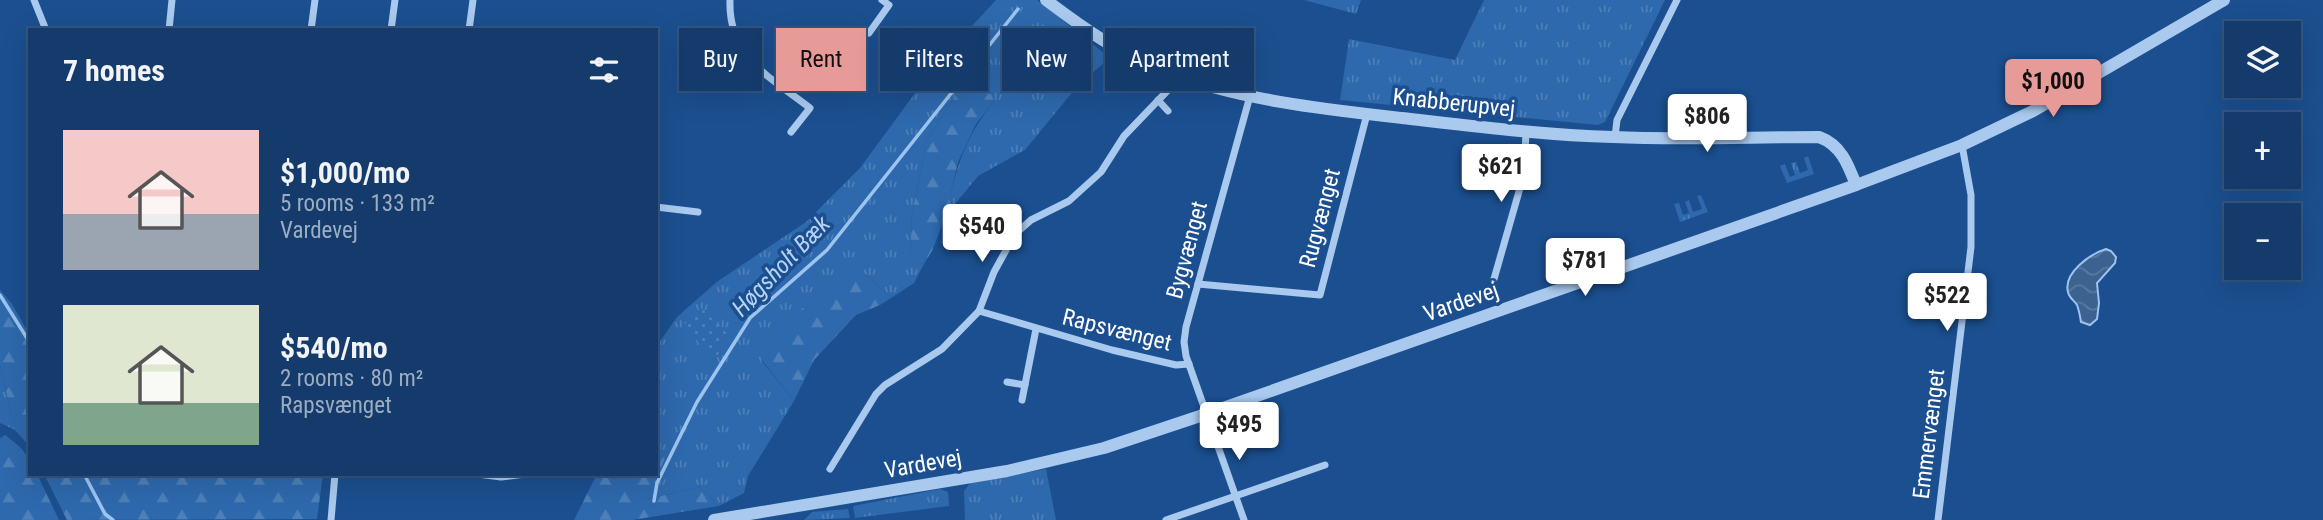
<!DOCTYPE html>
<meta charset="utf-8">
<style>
:root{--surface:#143b6b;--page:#1d4271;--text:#f1f3f6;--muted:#9dadc1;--line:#33557e;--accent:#e69b98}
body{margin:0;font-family:"Roboto Condensed",sans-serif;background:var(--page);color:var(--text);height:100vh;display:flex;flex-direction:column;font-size:26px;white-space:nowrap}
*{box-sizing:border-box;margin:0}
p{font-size:23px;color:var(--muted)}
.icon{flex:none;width:38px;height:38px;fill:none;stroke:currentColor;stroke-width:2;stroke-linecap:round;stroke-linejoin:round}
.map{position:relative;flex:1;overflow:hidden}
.side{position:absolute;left:28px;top:28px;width:630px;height:448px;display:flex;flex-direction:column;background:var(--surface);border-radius:0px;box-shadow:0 7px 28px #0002,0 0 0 2px var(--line)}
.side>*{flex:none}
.hud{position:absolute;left:679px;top:28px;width:665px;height:63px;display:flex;gap:14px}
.controls{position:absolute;left:2224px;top:21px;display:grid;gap:14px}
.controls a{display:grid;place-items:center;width:77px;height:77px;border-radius:0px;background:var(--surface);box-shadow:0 7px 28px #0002,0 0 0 2px var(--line);font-size:35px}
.price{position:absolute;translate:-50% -60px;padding:0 16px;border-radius:7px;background:#fff;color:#222;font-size:23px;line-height:46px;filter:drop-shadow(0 2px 4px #0008)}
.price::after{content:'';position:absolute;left:50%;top:42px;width:21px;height:16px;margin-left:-10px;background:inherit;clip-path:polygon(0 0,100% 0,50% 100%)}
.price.selected{background:var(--accent);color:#111}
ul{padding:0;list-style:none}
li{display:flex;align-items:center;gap:21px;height:175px;padding:0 35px}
li span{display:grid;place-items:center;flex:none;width:196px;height:140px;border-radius:0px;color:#555}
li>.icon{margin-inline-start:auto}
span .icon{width:84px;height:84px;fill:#fffc;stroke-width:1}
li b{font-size:30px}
h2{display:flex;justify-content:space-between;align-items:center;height:84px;padding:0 35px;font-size:30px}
.tag{padding:0 24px;border-radius:0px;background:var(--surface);box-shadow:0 7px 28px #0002,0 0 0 2px var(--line);font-size:24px;line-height:63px}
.tag.selected{background:var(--accent);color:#111}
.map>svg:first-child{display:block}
</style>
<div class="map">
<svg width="2323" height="520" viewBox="0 0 2323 520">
<defs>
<pattern id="grass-tufts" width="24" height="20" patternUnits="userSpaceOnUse" patternTransform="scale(1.75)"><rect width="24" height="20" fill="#2e69ad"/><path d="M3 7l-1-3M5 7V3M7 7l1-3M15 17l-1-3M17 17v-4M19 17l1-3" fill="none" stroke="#4d80b9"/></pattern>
<pattern id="forest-firs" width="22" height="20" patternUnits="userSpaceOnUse" patternTransform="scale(1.75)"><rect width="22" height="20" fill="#2e69ad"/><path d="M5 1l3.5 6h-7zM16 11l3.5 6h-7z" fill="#4d80b9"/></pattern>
<pattern id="park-dots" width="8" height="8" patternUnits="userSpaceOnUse" patternTransform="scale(1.75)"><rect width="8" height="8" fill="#2e69ad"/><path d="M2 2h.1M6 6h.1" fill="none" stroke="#4d80b9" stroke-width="1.8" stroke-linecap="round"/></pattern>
<pattern id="water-waves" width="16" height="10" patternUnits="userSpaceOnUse" patternTransform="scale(1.75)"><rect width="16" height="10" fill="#3c6290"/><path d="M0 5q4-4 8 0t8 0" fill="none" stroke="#597aa1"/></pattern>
</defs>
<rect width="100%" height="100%" fill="#1b4f8f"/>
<!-- grass -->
<g fill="url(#grass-tufts)">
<path d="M996,0H1037L1110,58L1079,84L1025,150L978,176L946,215C957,166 963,141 994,101L956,95L927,140L912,213L910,256L924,264L914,283L891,298L863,272L761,360L794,401L748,476L744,493L719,506L700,487L646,499L665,456L656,452V347L677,317L718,281L806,222L860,168L935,66Z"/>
<path d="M1304,0H1361L1356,14Z"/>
<path d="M1484,0H1665L1605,122L1598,125L1340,100L1349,39L1455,60Z"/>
<path d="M1808,156L1814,174L1787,183L1780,166L1785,164L1790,177L1795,175L1791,163L1796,162L1800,173L1808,170L1804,158Z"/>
<path d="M1701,195L1708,212L1680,222L1674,204L1679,203L1683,215L1689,213L1685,202L1689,200L1693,212L1702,209L1697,196Z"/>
<path d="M0,365L15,430L0,423Z"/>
<path d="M1046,469L1056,520H965L964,491L970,483Z"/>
<path d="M940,489L948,492L949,506L855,518L853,506Z"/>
<path d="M848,509L850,518L804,520L812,512Z"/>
</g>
<!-- forest -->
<g fill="url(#forest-firs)">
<path d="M985,88L994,101L976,124L958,162L946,215L932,251L924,264L910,257L912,213L927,140L956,95Z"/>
<path d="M863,272L891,298L880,305L856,315L814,360L794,401L761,359L808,301Z"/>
<path d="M0,290L12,304L30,336V447L15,430L0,365Z"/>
<path d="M5,435C21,448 30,452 30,474H37L59,520H0V438Z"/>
<path d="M656,452L666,456L647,499L700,487L719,506L632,520H574L597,474H656Z"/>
<path d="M44,474H323L317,519L67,520Z"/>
</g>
<!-- park -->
<path fill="url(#park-dots)" d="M701,308L729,335L716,358L682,327Z"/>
<!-- water -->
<path fill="url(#water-waves)" stroke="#9cc4f0" stroke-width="2" d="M2106,249L2111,251L2116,257L2115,263L2097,283L2099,303L2097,319L2090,325L2081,322C2080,316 2079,310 2077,305C2074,300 2069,298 2068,292C2063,273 2090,254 2106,249Z"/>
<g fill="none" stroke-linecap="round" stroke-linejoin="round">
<!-- stream -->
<g stroke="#9cc4f0" stroke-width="3.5">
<path d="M0,295L30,343"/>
<path d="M84,474L105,514L113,520"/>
<path d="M654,501L657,483L697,402L750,318L827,250L1018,9"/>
</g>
<!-- minor -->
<g stroke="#a9c9ee" stroke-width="7">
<path d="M34,0L46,30"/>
<path d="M730,0C728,57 770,77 810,108L791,132"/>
<path d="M169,30L172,0"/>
<path d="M311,30L315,0"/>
<path d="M391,30L395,0"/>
<path d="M469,30L473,0"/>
<path d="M869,33L889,5L882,0"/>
<path d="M1158,100L1168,111"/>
<path d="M1615,137L1617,120L1677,0"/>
<path d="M656,207L698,212"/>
<path d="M1494,279L1524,174L1526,132"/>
<path d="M1198,284L1320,295L1367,114"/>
<path d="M979,311L1112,350L1176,365L1189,364"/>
<path d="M1007,382L1025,385"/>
<path d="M1022,400L1036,329"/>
<path d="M830,469L876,394L885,385L942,349L979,311L994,272L1015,234L1031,220L1069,201L1101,172L1124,136L1170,88"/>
<path d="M478,474L501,477L525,474"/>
<path d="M331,520L335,474"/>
<path d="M1166,520L1325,465"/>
<path d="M1244,520L1186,356L1184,342L1186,327L1250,96"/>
<path d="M1938,520L1971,247V195L1962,145"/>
</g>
<!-- tertiary -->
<g stroke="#a9c9ee" stroke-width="12">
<path d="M1046,0C1083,28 1120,54 1163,71C1239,100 1321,109 1402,118C1472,126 1542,135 1613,137C1681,140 1751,137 1819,137C1841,145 1848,164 1856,185"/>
<path d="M714,520L1007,471L1104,448L1206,414L1856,185L1962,145L2033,111L2224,0"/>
</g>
</g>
<g text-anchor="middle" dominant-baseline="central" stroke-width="7" stroke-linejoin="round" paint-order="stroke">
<!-- street labels -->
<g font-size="23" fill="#fff" stroke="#1b4f8f">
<text transform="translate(1454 103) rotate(6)">Knabberupvej</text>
<text transform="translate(1320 218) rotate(-75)">Rugvænget</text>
<text transform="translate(1187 250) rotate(-75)">Bygvænget</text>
<text transform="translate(1461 302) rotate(-19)">Vardevej</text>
<text transform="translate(1117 330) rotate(14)">Rapsvænget</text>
<text transform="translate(1929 434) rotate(-83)">Emmervænget</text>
<text transform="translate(923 464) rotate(-10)">Vardevej</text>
</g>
<!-- water labels -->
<g font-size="24" font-style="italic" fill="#b5d3f5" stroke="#1b4f8f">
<text transform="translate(781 266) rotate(-46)">Høgsholt Bæk</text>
</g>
</g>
</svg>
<div class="controls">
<a><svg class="icon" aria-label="layers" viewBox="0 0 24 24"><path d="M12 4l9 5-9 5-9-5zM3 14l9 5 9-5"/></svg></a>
<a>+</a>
<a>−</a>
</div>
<b class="price selected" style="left:2053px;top:119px">$1,000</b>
<b class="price" style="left:1707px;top:154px">$806</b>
<b class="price" style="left:1501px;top:204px">$621</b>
<b class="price" style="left:982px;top:264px">$540</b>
<b class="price" style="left:1585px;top:298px">$781</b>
<b class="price" style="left:1947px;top:333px">$522</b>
<b class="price" style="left:1239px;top:462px">$495</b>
<div class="hud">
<a class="tag">Buy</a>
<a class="tag selected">Rent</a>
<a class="tag">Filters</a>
<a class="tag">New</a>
<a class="tag">Apartment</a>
</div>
<section class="side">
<h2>7 homes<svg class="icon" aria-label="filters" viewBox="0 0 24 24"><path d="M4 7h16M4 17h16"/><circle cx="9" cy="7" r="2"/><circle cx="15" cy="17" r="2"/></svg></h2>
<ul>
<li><span style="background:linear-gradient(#f6c9c9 60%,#9aa5b1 0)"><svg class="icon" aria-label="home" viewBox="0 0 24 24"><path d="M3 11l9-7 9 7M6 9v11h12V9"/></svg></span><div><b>$1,000/mo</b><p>5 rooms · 133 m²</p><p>Vardevej</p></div></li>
<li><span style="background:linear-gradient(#dfe7d0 70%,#7fa58c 0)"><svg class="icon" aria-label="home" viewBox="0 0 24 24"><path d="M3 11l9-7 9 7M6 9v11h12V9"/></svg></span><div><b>$540/mo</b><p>2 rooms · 80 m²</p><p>Rapsvænget</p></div></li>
</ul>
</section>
</div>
